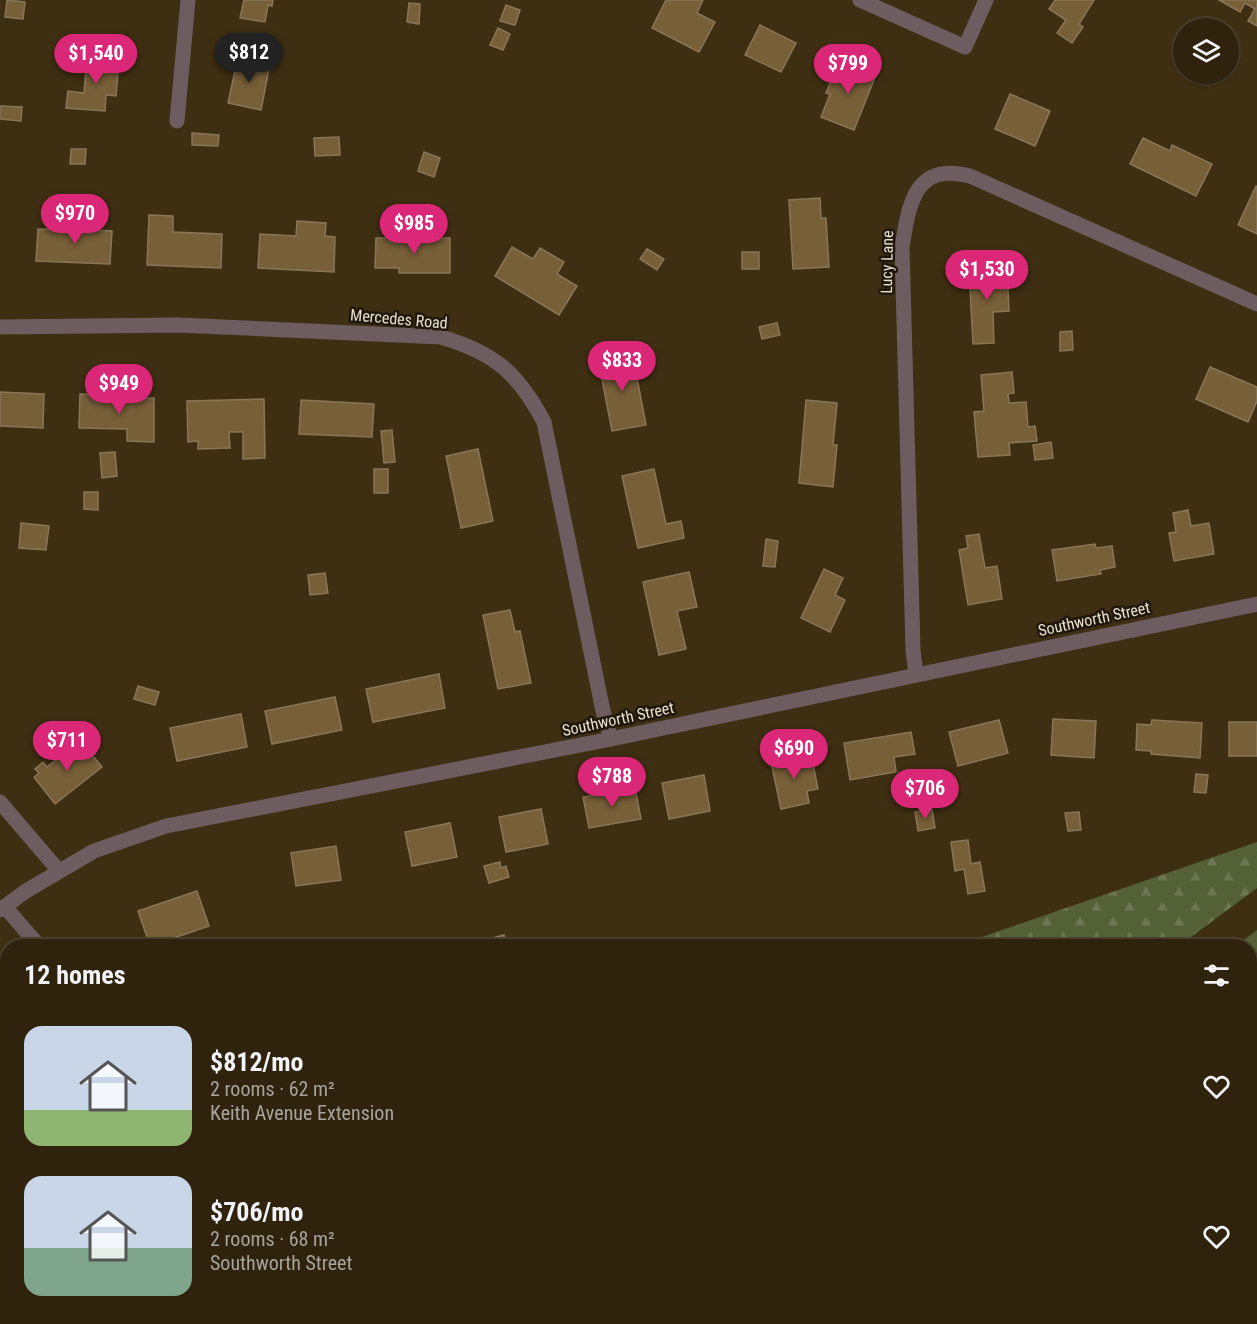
<!DOCTYPE html>
<meta charset="utf-8">
<style>
:root{--surface:#2f230e;--page:#372b17;--text:#f1f3f6;--muted:#a7a49e;--line:#4a402e;--accent:#db2777}
body{margin:0;font-family:"Roboto Condensed",sans-serif;background:var(--page);color:var(--text);height:100vh;display:flex;flex-direction:column;font-size:22px;white-space:nowrap}
*{box-sizing:border-box;margin:0}
p{font-size:20px;color:var(--muted)}
.icon{flex:none;width:33px;height:33px;fill:none;stroke:currentColor;stroke-width:2;stroke-linecap:round;stroke-linejoin:round}
.map{position:relative;flex:1;overflow:hidden}
.sheet{position:absolute;left:0px;top:939px;width:1257px;height:386px;display:flex;flex-direction:column;background:var(--surface);border-radius:24px 24px 0 0;box-shadow:0 2px 4px #0004,0 0 0 2px var(--line)}
.sheet>*{flex:none}
.buttons{position:absolute;left:1173px;top:18px;display:grid;gap:12px}
.buttons a{display:grid;place-items:center;width:66px;height:66px;border-radius:50%;background:var(--surface);box-shadow:0 2px 4px #0004,0 0 0 2px var(--line);font-size:30px}
.price{position:absolute;translate:-50% -51px;padding:0 14px;border-radius:21px;background:var(--accent);color:#fff;font-size:20px;line-height:39px;filter:drop-shadow(0 2px 3px #0008)}
.price::after{content:'';position:absolute;left:50%;top:36px;width:18px;height:14px;margin-left:-9px;background:inherit;clip-path:polygon(0 0,100% 0,50% 100%)}
.price.selected{background:#222;color:#fff}
ul{padding:0;list-style:none}
li{display:flex;align-items:center;gap:18px;height:150px;padding:0 24px}
li span{display:grid;place-items:center;flex:none;width:168px;height:120px;border-radius:18px;color:#555}
li>.icon{margin-inline-start:auto}
span .icon{width:72px;height:72px;fill:#fffc;stroke-width:1}
li b{font-size:26px}
h2{display:flex;justify-content:space-between;align-items:center;height:72px;padding:0 24px;font-size:26px}
.map>svg:first-child{display:block}
</style>
<div class="map">
<svg width="1257" height="1324" viewBox="0 0 1257 1324">
<defs>
<pattern id="forest-firs" width="22" height="20" patternUnits="userSpaceOnUse" patternTransform="scale(1.5)"><rect width="22" height="20" fill="#546036"/><path d="M5 1l3.5 6h-7zM16 11l3.5 6h-7z" fill="#6d7652"/></pattern>
</defs>
<rect width="100%" height="100%" fill="#3f2f12"/>
<!-- forest -->
<g fill="url(#forest-firs)">
<path d="M1257,842V888L1179,946H956Z"/>
<path d="M1257,930V1159L1250,1176V946H1236Z"/>
<path d="M7,1229L8,1317H796L789,1324H0V1235Z"/>
<path d="M851,1317H1185L1181,1324H844Z"/>
</g>
<!-- park -->
<path fill="#565f40" d="M1257,1159V1324H1181L1185,1317H1250V1176Z"/>
<!-- building -->
<g fill="#775f38" stroke="#887658" stroke-width="1.5">
<path d="M7,0L25,2L23,19L5,17Z"/>
<path d="M244,0H273L272,6L268,5L265,22L240,18Z"/>
<path d="M666,0H703L697,13L715,22L699,52L652,28Z"/>
<path d="M1055,0H1094L1079,24L1083,27L1072,43L1057,33L1066,20L1049,9Z"/>
<path d="M1219,0H1257V26L1248,21L1255,9L1245,3L1240,12Z"/>
<path d="M409,3L420,4L419,24L407,22Z"/>
<path d="M506,5L520,10L515,25L500,21Z"/>
<path d="M760,25L796,43L781,72L745,55Z"/>
<path d="M498,28L510,34L503,50L490,45Z"/>
<path d="M87,57L119,59L116,96L106,95L105,111L66,108L68,91L84,93Z"/>
<path d="M238,57L270,64L261,110L228,103Z"/>
<path d="M839,60L876,75L854,130L821,117L830,94L826,93Z"/>
<path d="M1010,94L1050,111L1035,146L995,129Z"/>
<path d="M0,106L22,107L21,121L0,119Z"/>
<path d="M192,133L219,135L218,146L192,145Z"/>
<path d="M339,137L340,155L315,156L314,138Z"/>
<path d="M1143,138L1170,151L1172,145L1212,164L1196,196L1130,164Z"/>
<path d="M71,149H86L85,164H70Z"/>
<path d="M424,152L440,158L434,177L418,171Z"/>
<path d="M1256,186L1257,187V234L1238,225Z"/>
<path d="M820,198L821,218H826L829,267L793,269L789,200Z"/>
<path d="M149,215L173,216V232L222,234L221,268L147,265Z"/>
<path d="M80,217L95,218V230L112,231L110,264L36,261L38,229L79,230Z"/>
<path d="M297,221L326,223L325,236L335,237L334,272L258,268L260,234L296,236Z"/>
<path d="M376,238H450V273H399V268H375Z"/>
<path d="M512,247L533,259L540,248L564,262L557,274L577,286L559,315L495,276Z"/>
<path d="M647,249L664,259L657,270L640,259Z"/>
<rect x="742" y="252" width="17" height="17"/>
<path d="M1007,267L1009,311L993,312L994,343L973,344L969,269Z"/>
<path d="M777,323L780,335L762,339L759,327Z"/>
<path d="M1072,331L1073,350L1060,351V332Z"/>
<path d="M632,352L646,425L612,431L598,359Z"/>
<path d="M1210,367L1257,387V401L1248,422L1196,399Z"/>
<path d="M1012,372L1014,393L1008,394L1009,403L1026,402L1028,427L1035,426L1037,441L1009,443L1010,455L978,457L974,412L984,411L981,375Z"/>
<path d="M0,392L44,394L43,428L0,426Z"/>
<path d="M80,394L131,395V399L154,398V442L127,441V429L79,428Z"/>
<path d="M264,399L265,458L243,459V432H229L230,448L198,449V441L188,442L187,401Z"/>
<path d="M301,400L374,404L372,437L299,434Z"/>
<path d="M806,400L837,403L833,445H837L833,487L799,483Z"/>
<path d="M392,430L395,462L384,463L381,431Z"/>
<path d="M1051,442L1053,458L1035,460L1033,445Z"/>
<path d="M478,449L493,521L461,528L446,456Z"/>
<path d="M115,452L117,476L102,478L100,453Z"/>
<rect x="374" y="469" width="14" height="24"/>
<path d="M654,469L666,524L681,521L684,538L638,548L622,476Z"/>
<path d="M84,492H98V510L84,509Z"/>
<path d="M1188,510L1191,526L1209,523L1214,554L1174,561L1169,533L1176,532L1173,513Z"/>
<path d="M21,523L49,526L46,550L19,548Z"/>
<path d="M979,534L985,568L997,566L1002,599L968,605L959,550L968,548L966,536Z"/>
<path d="M766,539L778,541L775,567L763,566Z"/>
<path d="M1095,544L1096,548L1112,546L1115,567L1100,570L1101,574L1057,581L1052,550Z"/>
<path d="M824,569L843,578L835,595L845,600L830,632L801,618Z"/>
<path d="M689,572L697,607L677,611L686,649L659,655L643,582Z"/>
<path d="M325,573L328,593L310,595L308,575Z"/>
<path d="M510,610L515,632L520,631L531,683L498,689L483,615Z"/>
<path d="M439,674L445,708L373,722L366,689Z"/>
<path d="M138,686L159,692L155,705L134,699Z"/>
<path d="M335,697L342,730L272,744L265,711Z"/>
<path d="M241,714L247,747L177,761L170,728Z"/>
<path d="M1053,719L1096,721L1094,758L1051,755Z"/>
<path d="M999,720L1008,753L958,766L949,732Z"/>
<path d="M1152,720L1202,723L1200,758L1151,754V751L1136,750L1137,724L1151,725Z"/>
<rect x="1229" y="722" width="28" height="34"/>
<path d="M911,732L915,754L894,757L896,772L850,780L844,743Z"/>
<path d="M80,740L102,767L55,804L34,777L39,773L35,769L43,762L47,767Z"/>
<path d="M811,754L818,789L807,791L809,803L781,809L771,762Z"/>
<path d="M1196,774L1208,775L1206,793L1194,792Z"/>
<path d="M704,775L710,811L669,819L662,783Z"/>
<path d="M635,788L641,819L589,828L583,797Z"/>
<path d="M541,809L548,844L506,852L499,817Z"/>
<path d="M932,809L935,828L918,831L915,812Z"/>
<path d="M1079,812L1081,830L1068,831L1065,813Z"/>
<path d="M450,823L457,857L412,866L405,832Z"/>
<path d="M968,840L971,864L980,862L985,891L968,894L964,869L955,871L951,842Z"/>
<path d="M336,846L341,880L296,886L291,853Z"/>
<path d="M500,862L501,868L506,866L509,877L489,883L484,866Z"/>
<path d="M197,891L209,926L150,946L138,911Z"/>
<path d="M504,935L506,946H494L492,938Z"/>
<path d="M2,1019L8,1023V1096L0,1105Z"/>
</g>
<g fill="none" stroke-linecap="round" stroke-linejoin="round">
<!-- minor -->
<g stroke="#6e5d60" stroke-width="15">
<path d="M860,0L965,47L986,0"/>
<path d="M177,121L188,0"/>
<path d="M0,327L179,325L441,337C495,353 518,373 544,422L603,711L611,739"/>
<path d="M916,674L913,650L902,247C909,203 915,162 970,176L1257,304"/>
<path d="M0,802L59,871"/>
<path d="M5,907L39,946"/>
<path d="M0,910L26,891L94,851L166,826L611,739L1257,604"/>
<path d="M0,1164L8,1158"/>
</g>
</g>
<g text-anchor="middle" dominant-baseline="central" stroke-width="5" stroke-linejoin="round" paint-order="stroke">
<!-- street labels -->
<g font-size="16" fill="#e9dfcf" stroke="#20180c">
<text transform="translate(887 262) rotate(-89)">Lucy Lane</text>
<text transform="translate(399 319) rotate(5)">Mercedes Road</text>
<text transform="translate(1094 619) rotate(-12)">Southworth Street</text>
<text transform="translate(618 719) rotate(-12)">Southworth Street</text>
</g>
</g>
</svg>
<div class="buttons">
<a><svg class="icon" aria-label="layers" viewBox="0 0 24 24"><path d="M12 4l9 5-9 5-9-5zM3 14l9 5 9-5"/></svg></a>
</div>
<b class="price selected" style="left:249px;top:84px">$812</b>
<b class="price" style="left:96px;top:85px">$1,540</b>
<b class="price" style="left:848px;top:95px">$799</b>
<b class="price" style="left:75px;top:245px">$970</b>
<b class="price" style="left:414px;top:255px">$985</b>
<b class="price" style="left:987px;top:301px">$1,530</b>
<b class="price" style="left:622px;top:392px">$833</b>
<b class="price" style="left:119px;top:415px">$949</b>
<b class="price" style="left:67px;top:772px">$711</b>
<b class="price" style="left:794px;top:780px">$690</b>
<b class="price" style="left:612px;top:808px">$788</b>
<b class="price" style="left:925px;top:820px">$706</b>
<section class="sheet">
<h2>12 homes<svg class="icon" aria-label="filters" viewBox="0 0 24 24"><path d="M4 7h16M4 17h16"/><circle cx="9" cy="7" r="2"/><circle cx="15" cy="17" r="2"/></svg></h2>
<ul>
<li><span style="background:linear-gradient(#c9d6e8 70%,#8fb573 0)"><svg class="icon" aria-label="home" viewBox="0 0 24 24"><path d="M3 11l9-7 9 7M6 9v11h12V9"/></svg></span><div><b>$812/mo</b><p>2 rooms · 62 m²</p><p>Keith Avenue Extension</p></div><svg class="icon" aria-label="heart" viewBox="0 0 24 24"><path d="M12 20l-8-8c-3-5 5-10 8-4 3-6 11-1 8 4z"/></svg></li>
<li><span style="background:linear-gradient(#c9d6e8 60%,#7fa58c 0)"><svg class="icon" aria-label="home" viewBox="0 0 24 24"><path d="M3 11l9-7 9 7M6 9v11h12V9"/></svg></span><div><b>$706/mo</b><p>2 rooms · 68 m²</p><p>Southworth Street</p></div><svg class="icon" aria-label="heart" viewBox="0 0 24 24"><path d="M12 20l-8-8c-3-5 5-10 8-4 3-6 11-1 8 4z"/></svg></li>
</ul>
</section>
</div>
